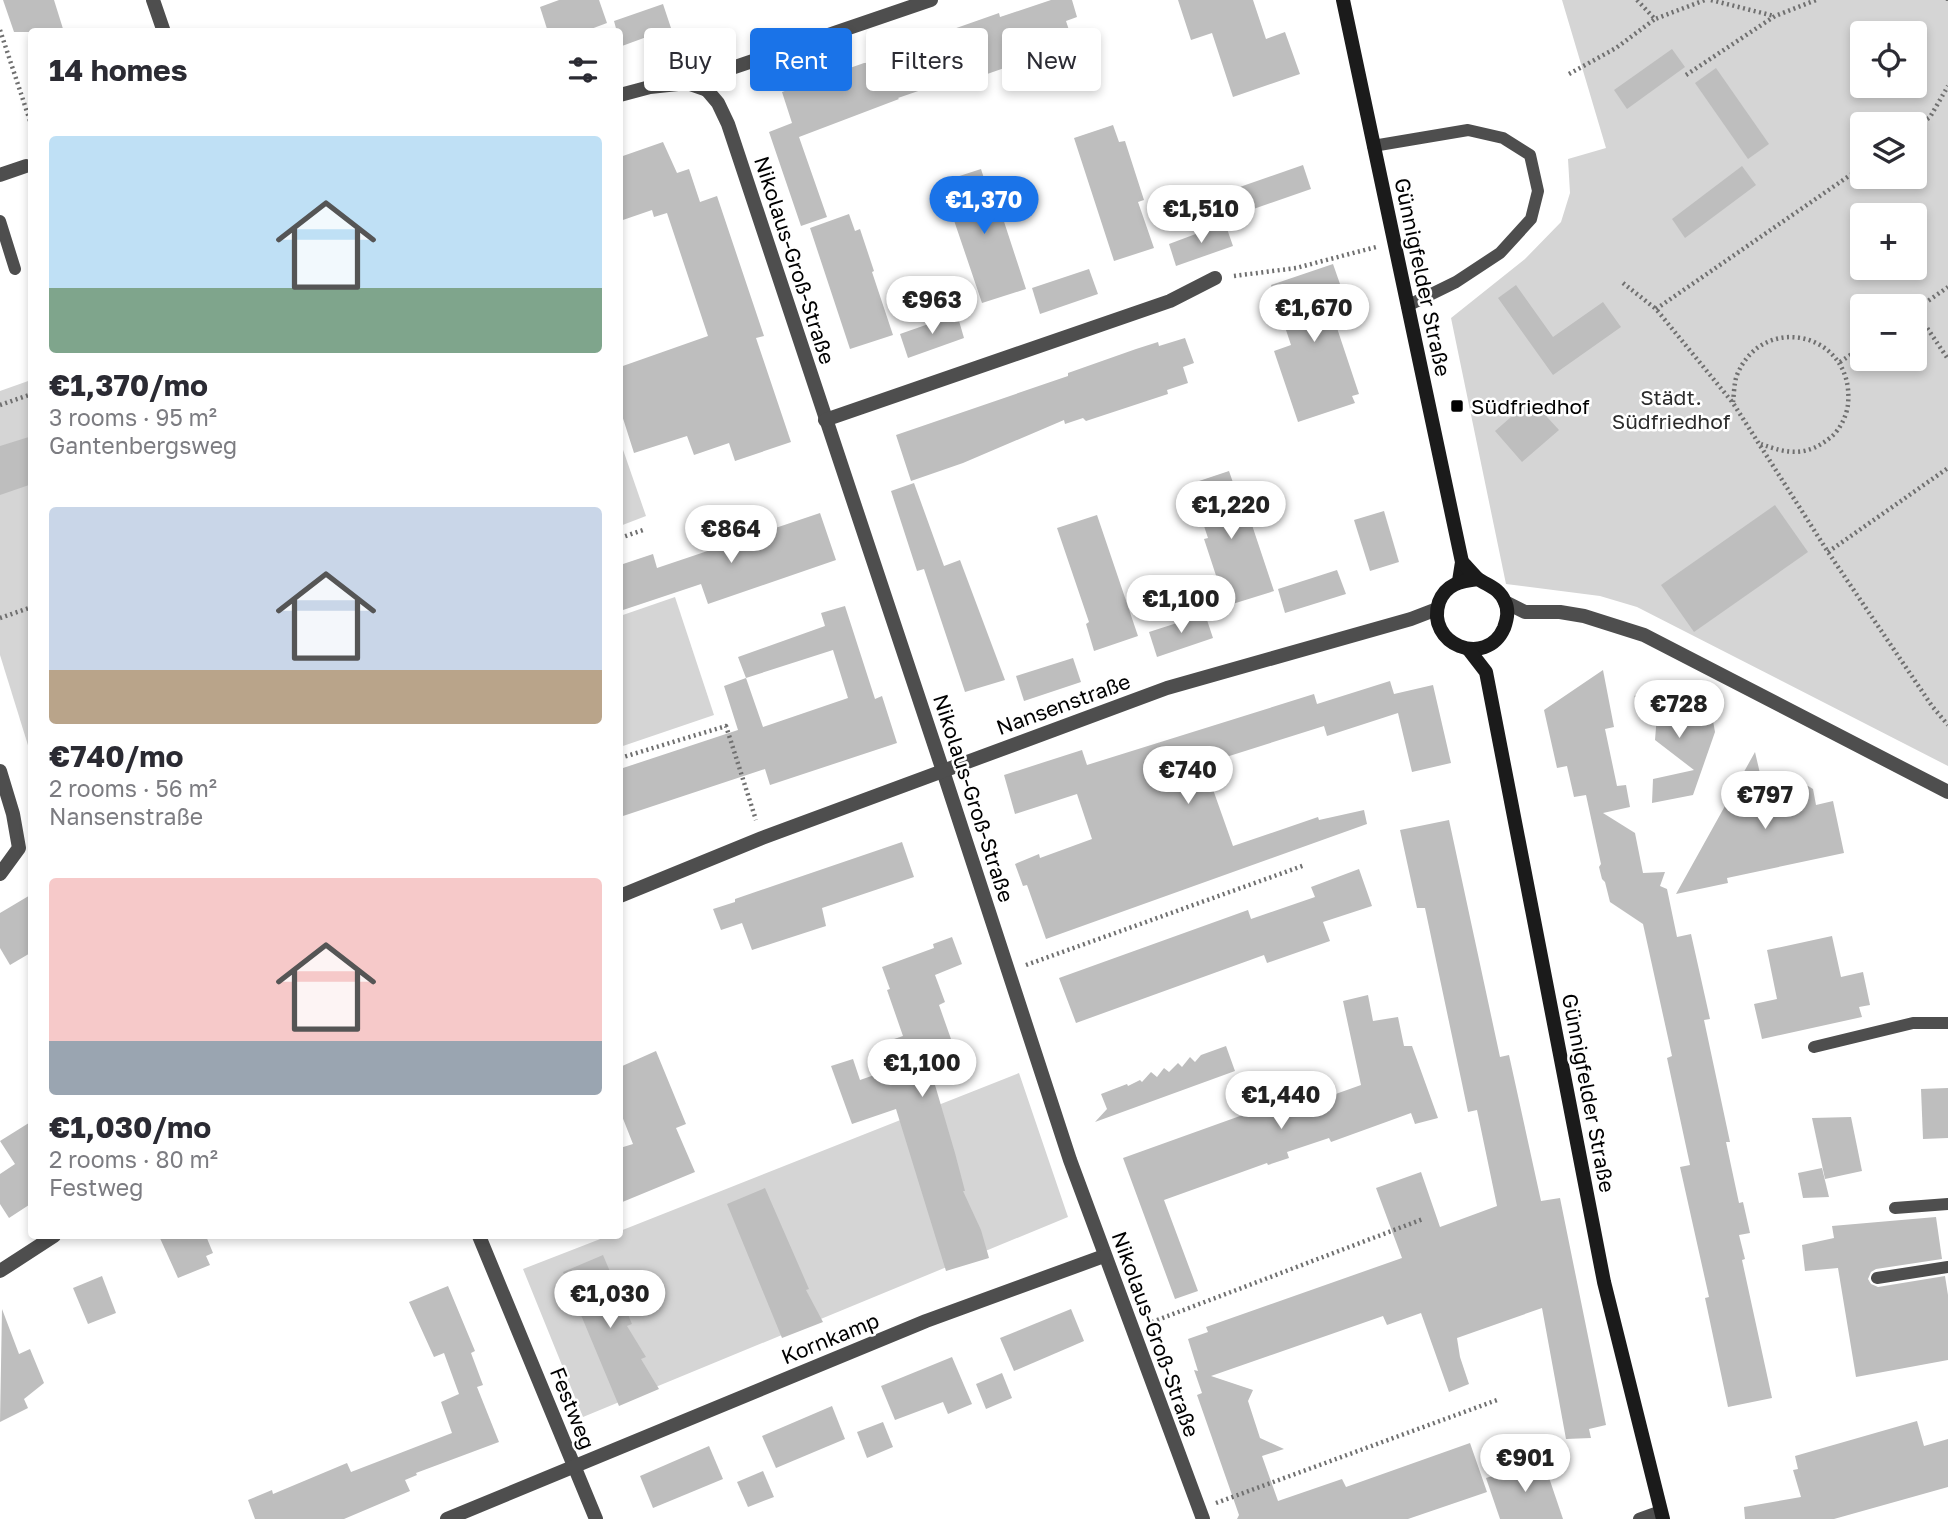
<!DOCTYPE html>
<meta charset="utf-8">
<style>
:root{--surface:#fff;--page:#f7f7f7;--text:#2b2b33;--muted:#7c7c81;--accent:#1a73e8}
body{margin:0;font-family:"Golos Text",sans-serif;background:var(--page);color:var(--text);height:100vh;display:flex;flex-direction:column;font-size:26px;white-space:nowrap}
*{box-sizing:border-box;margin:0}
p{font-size:23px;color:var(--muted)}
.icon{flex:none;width:38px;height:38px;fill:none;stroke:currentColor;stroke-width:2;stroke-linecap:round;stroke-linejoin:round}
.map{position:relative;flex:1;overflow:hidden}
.panel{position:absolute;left:28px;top:28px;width:595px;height:1211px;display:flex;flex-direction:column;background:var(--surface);border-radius:7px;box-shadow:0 4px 10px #0003}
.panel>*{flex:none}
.hud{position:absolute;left:644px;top:28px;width:665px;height:63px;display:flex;gap:14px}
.buttons{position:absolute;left:1850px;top:21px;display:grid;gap:14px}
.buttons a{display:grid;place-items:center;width:77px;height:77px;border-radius:7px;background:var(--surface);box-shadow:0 4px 10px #0003;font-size:35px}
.price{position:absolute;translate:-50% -60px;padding:0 16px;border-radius:24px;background:#fff;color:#222;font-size:23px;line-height:46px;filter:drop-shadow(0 2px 4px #0008)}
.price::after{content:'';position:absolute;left:50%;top:42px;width:21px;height:16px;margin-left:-10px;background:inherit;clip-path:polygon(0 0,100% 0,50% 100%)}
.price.active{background:var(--accent);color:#fff}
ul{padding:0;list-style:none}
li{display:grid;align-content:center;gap:14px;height:371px;padding:0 21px}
li span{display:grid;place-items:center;height:217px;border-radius:7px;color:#555}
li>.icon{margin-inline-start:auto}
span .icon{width:126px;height:126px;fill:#fffc;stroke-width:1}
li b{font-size:30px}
h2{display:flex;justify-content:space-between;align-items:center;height:84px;padding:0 21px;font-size:30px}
.pill{padding:0 24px;border-radius:7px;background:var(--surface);box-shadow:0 4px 10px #0003;font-size:24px;line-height:63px}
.pill.active{background:var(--accent);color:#fff}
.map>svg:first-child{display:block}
</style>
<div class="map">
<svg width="1948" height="1519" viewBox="0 0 1948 1519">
<rect width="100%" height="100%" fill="#fff"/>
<!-- green -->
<g fill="#d5d5d5" fill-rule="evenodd">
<path d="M1562,0H1948V766L1637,607L1600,596L1506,584L1451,318L1525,259L1561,222L1570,193L1568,159L1606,148ZM1862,33H1914V86H1862ZM1862,124H1914V177H1862ZM1862,215H1914V268H1862ZM1862,306H1914V359H1862Z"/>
<path d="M31,380V755L0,655V391Z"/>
<path d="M620,441L646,516L620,526Z"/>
<path d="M675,597L714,715L620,747V616Z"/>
<path d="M1019,1073L1068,1217L583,1417L523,1269L608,1236H620V1231Z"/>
</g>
<!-- building -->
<g fill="#bebebe">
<path d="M3,0H54L64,32H14Z"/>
<path d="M559,0H599L607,23L583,32H548L540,7Z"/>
<path d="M1051,0H1072L1077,17L1066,21L1072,39L1050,47L1048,52L1009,64L1010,66L953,86L950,80L898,98L899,99L799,137L827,217L801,226L769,132L792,123L782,92L864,63L882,62L881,57L935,41L946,36L945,32L999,13L1000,17Z"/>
<path d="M1178,0H1253L1266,39L1285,32L1300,74L1233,97L1212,33L1191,40Z"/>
<path d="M663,4L671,28L622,46L620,32H617L614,21Z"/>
<path d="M1672,49L1685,67L1627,109L1614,90Z"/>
<path d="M1716,68L1769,144L1748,159L1695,83Z"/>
<path d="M1113,125L1119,142L1125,141L1144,200L1138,202L1154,248L1114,261L1074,138Z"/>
<path d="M663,142L677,173L689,169L700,202L717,196L764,336L756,338L791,442L735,461L729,443L694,455L687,436L634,453L620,409V367L708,336L667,213L654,217L652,210L620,221V157Z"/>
<path d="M1303,165L1311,189L1242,213L1234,189Z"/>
<path d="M1742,166L1756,185L1685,238L1672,219Z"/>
<path d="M981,169L989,194H995L1026,289L982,303L941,182Z"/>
<path d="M849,214L855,231L860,229L874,271L872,272L893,335L850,349L810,228Z"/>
<path d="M1225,223L1233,246L1176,266L1169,244Z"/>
<path d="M1333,264L1347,304L1331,310L1359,394L1352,396L1355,403L1298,422L1274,351L1291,345L1271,285Z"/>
<path d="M1089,269L1098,294L1040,314L1032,288Z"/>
<path d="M1516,285L1553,337L1603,302L1621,327L1553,375L1498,298Z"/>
<path d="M957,314L964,338L908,358L900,334Z"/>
<path d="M1185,338L1194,363L1183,367L1188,383L1167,390L1168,394L1086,421L1083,418L1065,424L1064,420L963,463L911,481L896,435L1068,376V373L1136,349L1158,342L1159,346Z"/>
<path d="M1536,405L1559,430L1522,462L1495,431L1519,410L1524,415Z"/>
<path d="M32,436V484L0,495V446Z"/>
<path d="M1229,471L1245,517L1249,516L1274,591L1226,606L1204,539L1208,538L1190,484Z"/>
<path d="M914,483L944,566L960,560L1005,680L965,692L924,569L917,571L891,491Z"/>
<path d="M1775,505L1808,552L1694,632L1661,585Z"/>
<path d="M1384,511L1399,562L1370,571L1354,520Z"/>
<path d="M820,513L836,560L708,604L701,584L620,611V565L653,554L657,568Z"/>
<path d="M1097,515L1138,636L1094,651L1086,624L1089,622L1057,528Z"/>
<path d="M1337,570L1346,594L1285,613L1278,589Z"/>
<path d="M845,606L875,699L882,696L897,743L770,785L765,769L620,817V769L738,730L724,686L746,678L763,727L848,698L833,650L746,678L738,657L825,626L821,613Z"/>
<path d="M1205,614L1213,638L1157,657L1149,632Z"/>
<path d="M1073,658L1081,682L1024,701L1016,676Z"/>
<path d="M1603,670L1614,727L1605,729L1617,786L1626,785L1630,807L1603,813L1635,833L1643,873L1665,872L1660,886L1667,889L1677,937L1691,934L1710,1019L1704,1020L1730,1142H1726L1739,1203L1743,1202L1750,1233L1739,1235L1745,1259L1742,1260L1772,1398L1728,1407L1705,1298L1709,1297L1680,1167L1690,1165L1667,1058L1672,1056L1643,924L1610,902L1605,882L1602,879L1599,867L1601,864L1586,795L1574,797L1567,766L1557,768L1544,710Z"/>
<path d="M1390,681L1394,694L1433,685L1451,763L1412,772L1398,713L1327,736L1324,726L1204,764L1233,846L1318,817L1319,820L1364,810L1367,824L1046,939L1027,885L1023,886L1015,864L1039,854L1040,858L1092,839L1077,794L1015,814L1004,775L1082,750L1087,765L1314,694L1317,704Z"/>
<path d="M1675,688L1706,716L1712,715L1715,732L1693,795L1652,803L1653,779L1694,770L1655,740L1657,715L1634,696Z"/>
<path d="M1755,752L1762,782L1792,776L1813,789L1816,805L1833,801L1844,853L1727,878L1728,883L1676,894Z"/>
<path d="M1449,820L1500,1057L1509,1055L1541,1201L1560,1198L1606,1425L1589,1429L1591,1438L1566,1439L1542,1308L1457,1338L1460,1357L1469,1384L1449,1392L1421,1313L1387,1325L1383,1316L1211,1376L1253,1390L1248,1401L1260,1438L1284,1449L1262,1456L1278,1501L1342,1479L1346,1487L1470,1443L1487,1492L1408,1519H1237L1239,1515L1197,1395L1202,1393L1194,1370L1198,1371L1188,1339L1208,1332L1206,1327L1402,1258L1376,1188L1421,1172L1440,1227L1497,1206L1477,1110L1468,1112L1425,908H1417L1400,830Z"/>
<path d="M902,842L914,877L822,908L826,926L752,950L742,923L721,930L713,909L735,902V899Z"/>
<path d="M1359,869L1372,906L1323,922L1330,941L1267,963L1264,955L1076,1023L1059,978L1248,910L1251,919L1315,897L1311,887Z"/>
<path d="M32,894V952L10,965L0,948V913Z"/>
<path d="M1832,936L1841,977L1863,972L1870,1005L1859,1007L1862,1017L1762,1039L1754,1004L1777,999L1767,950Z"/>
<path d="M952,937L962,964L935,975L945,1002L939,1005L951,1039L944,1041L955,1071L942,1075L945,1082L935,1085L955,1153L965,1191H963L981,1230L989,1258L946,1271L896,1109L852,1124L831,1066L853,1059L860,1080L903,1065L894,1039L903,1036L887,990L890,989L882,967L934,948L933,944Z"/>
<path d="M1368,995L1373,1021L1398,1017L1404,1046H1412L1438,1118L1415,1124L1411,1113L1331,1142L1329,1138L1287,1152L1289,1158L1268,1165L1267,1163L1164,1200L1198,1291L1175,1299L1123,1158L1312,1090L1316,1101L1361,1085L1343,1001Z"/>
<path d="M1226,1046L1235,1071L1095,1122L1107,1109L1101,1094L1127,1084L1128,1086L1140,1080L1142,1082L1151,1072L1157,1077L1164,1068L1169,1072L1178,1063L1182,1067L1190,1057L1195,1062L1201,1055Z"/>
<path d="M656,1051L686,1124L676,1128L695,1172L620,1203V1148L633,1144L620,1111V1067Z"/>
<path d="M1948,1088V1138L1923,1139L1921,1089Z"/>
<path d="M1851,1117L1862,1171L1825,1179L1812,1118Z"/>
<path d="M32,1121V1203L9,1218L0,1204V1174L15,1164L0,1141Z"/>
<path d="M1822,1168L1829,1197L1803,1198L1798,1173Z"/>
<path d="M765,1188L809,1289L806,1290L823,1322L782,1338L727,1204Z"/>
<path d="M1936,1217L1942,1259L1876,1269L1871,1272L1868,1279L1871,1284L1878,1287L1945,1276L1948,1295V1360L1856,1377L1838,1268L1805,1271L1802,1245L1834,1238L1832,1226Z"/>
<path d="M159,1236H206L213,1253L206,1256L210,1265L178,1278Z"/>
<path d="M603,1255L632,1324L627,1326L646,1357L641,1359L659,1389L619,1406L563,1272Z"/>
<path d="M102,1276L116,1313L88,1324L73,1288Z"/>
<path d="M448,1286L475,1351L471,1353L483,1385L477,1387L499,1442L416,1473L417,1475L405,1480L410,1491L344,1519H255L248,1500L272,1490L273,1494L347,1463L351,1472L452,1433L441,1402L459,1394L444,1353L434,1357L409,1302Z"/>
<path d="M2,1309L19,1354L30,1349L44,1383L24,1399L28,1408L0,1422Z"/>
<path d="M1071,1309L1084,1341L1014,1371L1000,1338Z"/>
<path d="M952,1357L972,1404L948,1414L943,1402L895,1420L881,1386Z"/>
<path d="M1002,1373L1012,1398L986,1409L976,1384Z"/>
<path d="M832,1406L845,1439L776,1468L762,1436Z"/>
<path d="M1917,1421L1924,1446L1948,1439V1487L1834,1519H1745L1744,1507L1801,1497L1793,1470L1798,1469L1795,1456Z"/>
<path d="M883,1422L893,1447L867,1458L857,1432Z"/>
<path d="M709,1446L723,1479L653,1508L640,1476Z"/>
<path d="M1543,1460L1563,1519H1500L1486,1478Z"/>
<path d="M763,1471L774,1497L748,1507L737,1482Z"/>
</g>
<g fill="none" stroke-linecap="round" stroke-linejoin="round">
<!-- path -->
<g stroke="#707070" stroke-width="4.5" stroke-dasharray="2 3.5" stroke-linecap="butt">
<path d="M1637,0L1655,19L1705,0"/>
<path d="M1711,0L1774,16"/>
<path d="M1948,0V1"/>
<path d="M0,30L32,127"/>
<path d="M1569,74L1616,48L1655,19"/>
<path d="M1686,75L1775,16L1816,0"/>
<path d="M1914,129L1930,117L1948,86"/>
<path d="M1234,276L1296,268L1376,247"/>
<path d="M1623,283L1656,309L1733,403L1828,552L1932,706L1948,725"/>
<path d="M1656,309L1862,167"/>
<path d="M1915,310L1948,359"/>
<path d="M1915,310L1948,287"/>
<path d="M1840,362L1862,347"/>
<path d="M1733,402C1734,394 1734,383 1737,375C1763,311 1855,333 1848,404C1847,415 1840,430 1831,437C1807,457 1788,454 1761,444"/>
<path d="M0,405L32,394"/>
<path d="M620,538L643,530"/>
<path d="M1828,552L1948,468"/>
<path d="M0,618L32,607"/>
<path d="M620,758L726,726L756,820"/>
<path d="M1026,965L1305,865"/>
<path d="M1152,1322L1423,1219"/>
<path d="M1216,1503L1497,1400"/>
</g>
<!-- lane -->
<g stroke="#4e4e4e" stroke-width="12">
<path d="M1373,146L1468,130L1503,138L1530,155L1538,191L1531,219L1500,253L1456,282L1407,306"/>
<path d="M0,221L15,269"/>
<path d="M1814,1047L1913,1023H1948"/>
<path d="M1895,1208L1948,1204"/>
<path d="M1877,1278L1948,1267"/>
<path d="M1639,1519L1661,1511"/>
</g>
<!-- street -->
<g stroke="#4e4e4e" stroke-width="14">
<path d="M153,0L164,32"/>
<path d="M707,90L718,103L728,124L943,771L1070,1160L1203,1519"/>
<path d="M707,90L726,70L931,0"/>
<path d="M620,95L650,87L687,83L707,90"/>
<path d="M0,175L26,166"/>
<path d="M825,420L1170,301L1215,278"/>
<path d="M1505,602L1525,612H1560L1584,616L1644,635L1948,792"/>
<path d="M0,771L13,814L19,848L0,874"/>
<path d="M620,896L762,838L1167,688L1411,619L1437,609"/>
<path d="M479,1236L596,1519"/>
<path d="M0,1271L54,1236"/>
<path d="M447,1519L926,1321L1104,1256"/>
</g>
<!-- secondary -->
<g stroke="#1b1b1b" stroke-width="14">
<path d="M1343,0L1462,562L1459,581"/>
<path d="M1462,562C1467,567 1472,573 1477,578C1487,586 1499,587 1505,602C1509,610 1507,620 1504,628C1486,669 1425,644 1439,602C1446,584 1461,581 1478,579"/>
<path d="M1469,650L1486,672L1604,1282L1663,1519"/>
</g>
</g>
<!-- markers -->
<rect fill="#000" stroke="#fff" stroke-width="2.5" x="1450" y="399" width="14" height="14" rx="3.5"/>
<g text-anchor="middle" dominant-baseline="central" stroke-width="5" stroke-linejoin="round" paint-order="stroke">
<!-- street labels -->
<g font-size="21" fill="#000" stroke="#fff">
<text transform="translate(795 260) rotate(72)">Nikolaus-Groß-Straße</text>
<text transform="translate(1423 277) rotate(78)">Günnigfelder Straße</text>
<text transform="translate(1063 704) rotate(-20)">Nansenstraße</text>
<text transform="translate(974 798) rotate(72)">Nikolaus-Groß-Straße</text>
<text transform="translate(1589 1093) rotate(79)">Günnigfelder Straße</text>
<text transform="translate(1156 1334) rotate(70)">Nikolaus-Groß-Straße</text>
<text transform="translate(830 1338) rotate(-22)">Kornkamp</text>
<text transform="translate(573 1408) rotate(68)">Festweg</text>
</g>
<!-- park labels -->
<g font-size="21" fill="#2c2c2c" stroke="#fff">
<text x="1671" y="397">Städt.<tspan x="1671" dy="24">Südfriedhof</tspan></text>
</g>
<!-- poi labels -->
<g font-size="21" fill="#000" stroke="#fff" text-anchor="start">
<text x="1471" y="406">Südfriedhof</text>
</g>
</g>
</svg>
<div class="buttons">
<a><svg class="icon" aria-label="locate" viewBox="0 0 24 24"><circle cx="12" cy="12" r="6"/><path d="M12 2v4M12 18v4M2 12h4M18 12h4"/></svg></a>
<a><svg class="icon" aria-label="layers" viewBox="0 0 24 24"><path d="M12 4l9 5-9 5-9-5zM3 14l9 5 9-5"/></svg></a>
<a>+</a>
<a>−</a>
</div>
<b class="price active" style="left:984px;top:236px">€1,370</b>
<b class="price" style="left:1201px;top:245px">€1,510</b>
<b class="price" style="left:932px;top:336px">€963</b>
<b class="price" style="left:1314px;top:344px">€1,670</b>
<b class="price" style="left:1231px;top:541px">€1,220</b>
<b class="price" style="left:731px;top:565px">€864</b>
<b class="price" style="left:1181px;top:635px">€1,100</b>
<b class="price" style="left:1679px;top:740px">€728</b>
<b class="price" style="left:1188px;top:806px">€740</b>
<b class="price" style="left:1765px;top:831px">€797</b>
<b class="price" style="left:922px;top:1099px">€1,100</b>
<b class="price" style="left:1281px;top:1131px">€1,440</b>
<b class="price" style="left:610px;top:1330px">€1,030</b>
<b class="price" style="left:1525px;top:1494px">€901</b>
<div class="hud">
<a class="pill">Buy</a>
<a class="pill active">Rent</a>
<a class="pill">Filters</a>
<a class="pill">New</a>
</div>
<section class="panel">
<h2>14 homes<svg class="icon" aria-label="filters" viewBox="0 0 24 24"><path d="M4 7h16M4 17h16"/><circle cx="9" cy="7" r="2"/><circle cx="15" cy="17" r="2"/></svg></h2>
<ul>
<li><span style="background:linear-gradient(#bfe0f5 70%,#7fa58c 0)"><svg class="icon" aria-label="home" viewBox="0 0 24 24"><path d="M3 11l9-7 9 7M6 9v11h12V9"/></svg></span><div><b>€1,370/mo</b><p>3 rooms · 95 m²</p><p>Gantenbergsweg</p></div></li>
<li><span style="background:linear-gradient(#c9d6e8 75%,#b9a48a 0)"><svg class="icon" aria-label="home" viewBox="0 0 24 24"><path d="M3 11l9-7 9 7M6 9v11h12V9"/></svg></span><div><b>€740/mo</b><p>2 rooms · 56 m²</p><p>Nansenstraße</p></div></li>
<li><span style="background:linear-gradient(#f6c9c9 75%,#9aa5b1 0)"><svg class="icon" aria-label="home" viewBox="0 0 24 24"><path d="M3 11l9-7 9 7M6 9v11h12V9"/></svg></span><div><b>€1,030/mo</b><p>2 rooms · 80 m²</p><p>Festweg</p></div></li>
</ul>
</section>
</div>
